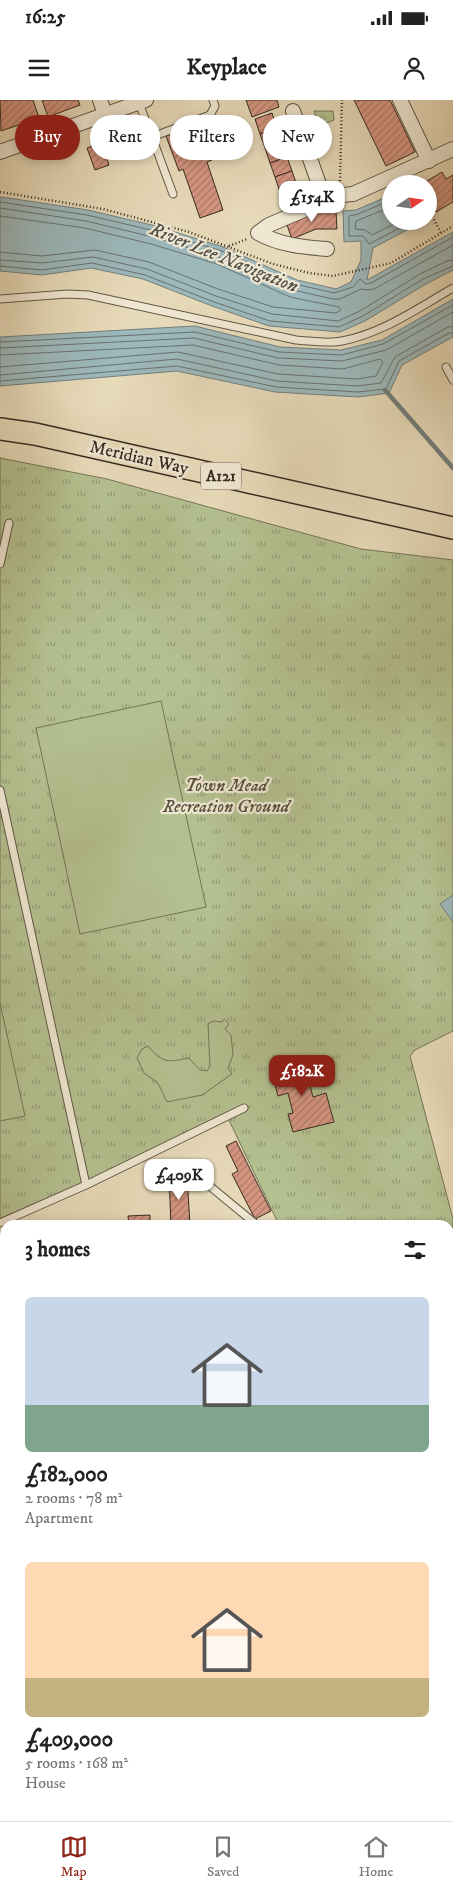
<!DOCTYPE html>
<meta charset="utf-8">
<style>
:root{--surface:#fff;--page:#f6f6f6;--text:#222;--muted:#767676;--line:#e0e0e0;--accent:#8f2418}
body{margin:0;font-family:"IM FELL DW Pica",serif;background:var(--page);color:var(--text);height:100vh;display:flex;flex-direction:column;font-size:19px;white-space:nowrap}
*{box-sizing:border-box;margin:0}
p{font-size:16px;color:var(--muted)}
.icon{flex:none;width:28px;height:28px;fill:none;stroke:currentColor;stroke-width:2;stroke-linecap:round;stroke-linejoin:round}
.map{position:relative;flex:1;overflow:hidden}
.sheet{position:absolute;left:0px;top:1120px;width:454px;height:601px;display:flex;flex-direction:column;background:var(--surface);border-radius:15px 15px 0 0;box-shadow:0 2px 8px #0003}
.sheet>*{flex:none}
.guide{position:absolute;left:15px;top:15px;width:424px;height:45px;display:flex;gap:10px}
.needle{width:32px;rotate:77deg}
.controls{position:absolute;left:382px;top:75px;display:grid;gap:10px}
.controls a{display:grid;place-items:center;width:55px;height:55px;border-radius:50%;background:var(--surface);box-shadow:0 2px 8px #0003;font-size:25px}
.price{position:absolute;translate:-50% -42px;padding:0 11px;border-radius:10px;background:#fff;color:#222;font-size:16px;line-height:32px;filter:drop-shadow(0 1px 2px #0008)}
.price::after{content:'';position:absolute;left:50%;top:30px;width:15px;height:11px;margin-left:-8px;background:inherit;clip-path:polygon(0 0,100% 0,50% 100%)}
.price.current{background:var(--accent);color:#fff}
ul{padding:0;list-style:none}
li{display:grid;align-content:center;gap:10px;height:265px;padding:0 25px}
li span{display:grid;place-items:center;height:155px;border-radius:8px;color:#555}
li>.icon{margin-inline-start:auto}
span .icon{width:90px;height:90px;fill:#fffc;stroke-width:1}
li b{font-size:21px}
h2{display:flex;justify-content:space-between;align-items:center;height:60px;padding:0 25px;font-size:21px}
.pill{padding:0 18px;border-radius:22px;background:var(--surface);box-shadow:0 2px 8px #0003;font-size:18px;line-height:45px}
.pill.current{background:var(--accent);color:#fff}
.status{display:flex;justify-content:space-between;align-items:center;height:35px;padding:0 25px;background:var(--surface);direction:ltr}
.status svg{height:14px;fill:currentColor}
header{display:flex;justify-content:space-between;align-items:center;height:65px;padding:0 25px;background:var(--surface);font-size:22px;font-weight:700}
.tab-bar{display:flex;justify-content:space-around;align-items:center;height:70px;border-top:1px solid var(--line);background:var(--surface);font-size:14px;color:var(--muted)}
.tab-bar a{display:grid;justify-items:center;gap:2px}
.tab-bar .current{color:var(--accent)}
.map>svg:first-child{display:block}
</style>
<div class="status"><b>16:25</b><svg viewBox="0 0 49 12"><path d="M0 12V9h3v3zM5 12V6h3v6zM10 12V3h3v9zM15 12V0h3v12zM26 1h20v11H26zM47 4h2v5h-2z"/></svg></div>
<header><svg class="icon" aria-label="menu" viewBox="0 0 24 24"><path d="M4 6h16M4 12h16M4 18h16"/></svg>Keyplace<svg class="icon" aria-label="person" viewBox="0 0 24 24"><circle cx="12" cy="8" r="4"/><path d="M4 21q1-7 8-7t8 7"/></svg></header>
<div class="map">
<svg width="453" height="1721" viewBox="0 0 453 1721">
<defs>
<pattern id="park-tufts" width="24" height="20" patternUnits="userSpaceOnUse" patternTransform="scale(1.25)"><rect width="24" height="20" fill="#b4c090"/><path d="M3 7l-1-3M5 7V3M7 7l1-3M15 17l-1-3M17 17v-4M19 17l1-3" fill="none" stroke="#939c75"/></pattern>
<pattern id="building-hatch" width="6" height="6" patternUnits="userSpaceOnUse" patternTransform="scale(1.25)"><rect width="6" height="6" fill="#d49580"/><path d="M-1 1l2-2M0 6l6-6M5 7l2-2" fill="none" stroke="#ad7a68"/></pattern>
</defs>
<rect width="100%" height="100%" fill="#e7dab9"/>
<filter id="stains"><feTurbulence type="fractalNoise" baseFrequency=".004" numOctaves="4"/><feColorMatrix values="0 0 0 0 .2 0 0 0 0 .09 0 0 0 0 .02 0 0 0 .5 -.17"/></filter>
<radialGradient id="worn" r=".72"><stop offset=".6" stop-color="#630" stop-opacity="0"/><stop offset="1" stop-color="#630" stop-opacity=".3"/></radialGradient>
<!-- park -->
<g fill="url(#park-tufts)" stroke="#757558">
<path d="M314,11H333L334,20L319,26Z"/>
<path d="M0,358L107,379L361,449L453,460V931L415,950L410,956L453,1119V1197H449V1125H279L227,1016L0,1127Z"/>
</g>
<!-- pitch -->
<g fill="#b4c090" stroke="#757558">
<path d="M161,601L206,807L80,834L36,628Z"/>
<path d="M0,903L25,1016L0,1021Z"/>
<path d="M224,919L229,924L225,929L231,935L233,955L228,968L232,974L202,995L167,1002L158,983L144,973L137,958L142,949L148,946C163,964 168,962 189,958L200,970L207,971L210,966L208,924L213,921L222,922Z"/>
</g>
<!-- water -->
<g fill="#9cb8bb" stroke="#737f7d">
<path d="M391,95V121H424L373,148L367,180L453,132V170L426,184L365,221L340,232L269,226L212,206L143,179L91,168L42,175L0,171V97H2L88,110L156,126L223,147L297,180L336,189L351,182L361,160V141L344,142L343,111L356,110Z"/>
<path d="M453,199V237L402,265L389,293L358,297L275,292L177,271L0,286V237L195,226L280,247L341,250L382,240Z"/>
<path d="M453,795V822L440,804Z"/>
</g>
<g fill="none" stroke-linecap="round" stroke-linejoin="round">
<!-- shore -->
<g stroke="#69716e" stroke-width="1">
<path d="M391,100L358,114L349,116V136H363L369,144L413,121"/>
<path d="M0,102L87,115L155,131L222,151L295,184L334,193L353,187L360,179L366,184L371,183L453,137"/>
<path d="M391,107L356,121L355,129L365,130L372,135L400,121"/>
<path d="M0,108L86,121L153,137L219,157L293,190L333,199H340L361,189L368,190L374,189L453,145"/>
<path d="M0,116L85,128L151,144L217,164L290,197L339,207L341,210L336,213L273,207L218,189L149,162L95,150L42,156L0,152"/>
<path d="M0,160L42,163L93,157L147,169L216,196L272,214L338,221L360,211L420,174L447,161L453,160"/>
<path d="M0,166L42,170L92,163L145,175L214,202L270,221L339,227L363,216L423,179L453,166"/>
<path d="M0,242L195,232L279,252L342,255L383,244L453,205"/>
<path d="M0,248L194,238L278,258L342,261L386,250L453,212"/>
<path d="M0,255L193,245L279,265L343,269L380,259L383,262L376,276L357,279L278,274L178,252L0,267"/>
<path d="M0,275L177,259L277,281L357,286L381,283L395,257L446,228L453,226"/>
<path d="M0,281L177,266L276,287L358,292L386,289L399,261L449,233H453"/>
</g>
<!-- stream -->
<path stroke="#737f7d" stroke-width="4.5" d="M385,290L453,368"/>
</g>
<!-- building -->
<g fill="url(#building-hatch)" stroke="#362a21">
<path d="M0,0H33L39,18L1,31Z"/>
<path d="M42,0H78L80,5L48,17Z"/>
<path d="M246,0H277L279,7L252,17Z"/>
<path d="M354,0H390L415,52L386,66Z"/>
<path d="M272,13L277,28L260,34L255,19Z"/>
<path d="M190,28L196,45L205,41L212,60L207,62L223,110L200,118L183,69L179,71L166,36Z"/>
<path d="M277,28L282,42L265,48L260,34Z"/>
<path d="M282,42L287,57L270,63L265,48Z"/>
<path d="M102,43L109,65L95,70L87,48Z"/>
<path d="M287,57L292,71L275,77L270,63Z"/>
<path d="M292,71L297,86L280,92L275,77Z"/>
<path d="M442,72L446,79L453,75V102L436,112L429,99V84H422Z"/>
<path d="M297,86L302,100L285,106L280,92Z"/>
<path d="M315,111H336L337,129H316L292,139L286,122Z"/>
<path d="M308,960L312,977L308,978L313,997L326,993L334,1022L293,1032L288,1014L293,1013L288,993L278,996L271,969Z"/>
<path d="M236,1041L271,1111L255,1119L232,1074L238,1071L226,1046Z"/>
<path d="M187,1076L190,1125H171L169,1077Z"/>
<path d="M150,1115V1125H129L128,1116Z"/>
<path d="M1,1131H5V1174H0Z"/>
<path d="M5,1219V1250L0,1252V1221Z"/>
<path d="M5,1322V1395L0,1382V1324Z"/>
<path d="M0,1608L1,1611L5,1609V1667L0,1669Z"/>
<path d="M5,1672V1705L0,1707V1673Z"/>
</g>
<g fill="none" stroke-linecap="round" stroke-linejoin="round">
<defs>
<g id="lane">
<path d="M139,3L152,37"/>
<path d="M210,15L221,54"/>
<path d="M173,94L152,37L210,15L215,6L213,0"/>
<path d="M0,199L67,194L88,195L296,240C312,241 327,244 342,241C383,233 418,208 453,188"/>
<path d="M446,267L453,280"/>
<path d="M0,464L9,423"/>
<path d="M0,690L86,1085"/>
<path d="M189,1069L257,1125"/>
<path d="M0,1123L86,1085L244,1008"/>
<path d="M0,1292L5,1290"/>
</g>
<g id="street">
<path d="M100,0L105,14"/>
<path d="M400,0L429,61"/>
<path d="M293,11L325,101L342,95L353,94L453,49"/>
<path d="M0,52L146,0"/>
<path d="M325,101L269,125L258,133C280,145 302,147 327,149"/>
<path d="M449,1341L453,1339"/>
<path d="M0,1511L5,1524"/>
<path d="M449,1541L453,1554"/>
<path d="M239,1716L241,1721"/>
<path d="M427,1716L429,1721"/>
<path d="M16,1721L27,1716"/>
</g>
<path id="primary" d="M0,329L35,334L453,428"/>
</defs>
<!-- lane casing -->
<use href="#lane" stroke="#625647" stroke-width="9"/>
<!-- street casing -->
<use href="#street" stroke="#625647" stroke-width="16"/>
<!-- primary casing -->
<use href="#primary" stroke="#362a21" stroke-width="24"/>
<!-- path -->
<g stroke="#362a21" stroke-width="2.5" stroke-dasharray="1 2.5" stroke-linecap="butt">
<path d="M340,81L342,0"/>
<path d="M0,92L103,109L189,132L273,164L309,173L333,176L391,163L453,126"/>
<path d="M429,110L441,133"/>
<path d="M229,146L247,139"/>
</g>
<!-- lane -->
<use href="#lane" stroke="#efe7d2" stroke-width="7"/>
<!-- street -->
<use href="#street" stroke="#efe7d2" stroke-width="14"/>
<!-- primary -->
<use href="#primary" stroke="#e7dab9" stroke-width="21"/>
</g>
<g text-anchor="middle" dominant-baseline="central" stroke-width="4.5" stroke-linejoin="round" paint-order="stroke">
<!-- shield labels -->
<rect fill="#efe7d2" stroke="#6e6356" stroke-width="1" x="201" y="362.5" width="40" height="27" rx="4"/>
<g font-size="16" font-weight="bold" fill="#362a21">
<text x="221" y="376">A121</text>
</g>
<!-- street labels -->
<g font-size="18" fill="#362a21" stroke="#efe7d2">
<text transform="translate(139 358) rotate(13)">Meridian Way</text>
</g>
<!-- park labels -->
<g font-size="18" font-style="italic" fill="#56503d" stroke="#efe7d2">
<text x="226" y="686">Town Mead<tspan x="226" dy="21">Recreation Ground</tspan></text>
</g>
<!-- water labels -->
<g font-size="19" font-style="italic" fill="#504e48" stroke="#efe7d2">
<text transform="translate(224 158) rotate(22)">River Lee Navigation</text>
</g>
</g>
<rect width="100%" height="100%" filter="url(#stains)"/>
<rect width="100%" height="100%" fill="url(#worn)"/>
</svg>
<div class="controls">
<a><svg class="needle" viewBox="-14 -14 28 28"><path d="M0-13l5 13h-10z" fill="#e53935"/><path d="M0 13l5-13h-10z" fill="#767676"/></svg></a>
</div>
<b class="price" style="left:312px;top:123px">£154K</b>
<b class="price current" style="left:302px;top:997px">£182K</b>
<b class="price" style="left:179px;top:1101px">£409K</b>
<div class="guide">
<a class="pill current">Buy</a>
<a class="pill">Rent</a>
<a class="pill">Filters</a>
<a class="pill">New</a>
</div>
<section class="sheet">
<h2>3 homes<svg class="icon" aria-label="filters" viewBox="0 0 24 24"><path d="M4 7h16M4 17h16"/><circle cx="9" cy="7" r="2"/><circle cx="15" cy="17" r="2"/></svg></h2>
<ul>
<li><span style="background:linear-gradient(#c9d6e8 70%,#7fa58c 0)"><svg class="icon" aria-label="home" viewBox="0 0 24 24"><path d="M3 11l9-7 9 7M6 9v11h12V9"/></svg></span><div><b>£182,000</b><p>2 rooms · 78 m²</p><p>Apartment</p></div></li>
<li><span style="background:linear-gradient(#ffd9b3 75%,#c2b280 0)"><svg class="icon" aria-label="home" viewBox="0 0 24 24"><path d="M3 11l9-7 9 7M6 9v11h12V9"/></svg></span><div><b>£409,000</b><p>5 rooms · 168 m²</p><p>House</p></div></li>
</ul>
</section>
</div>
<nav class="tab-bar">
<a class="current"><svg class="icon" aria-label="map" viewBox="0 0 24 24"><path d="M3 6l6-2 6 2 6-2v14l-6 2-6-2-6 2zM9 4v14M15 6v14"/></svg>Map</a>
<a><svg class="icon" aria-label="saved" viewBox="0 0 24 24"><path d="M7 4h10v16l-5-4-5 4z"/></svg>Saved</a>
<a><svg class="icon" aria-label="home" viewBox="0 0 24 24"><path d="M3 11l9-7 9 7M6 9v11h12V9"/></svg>Home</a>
</nav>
